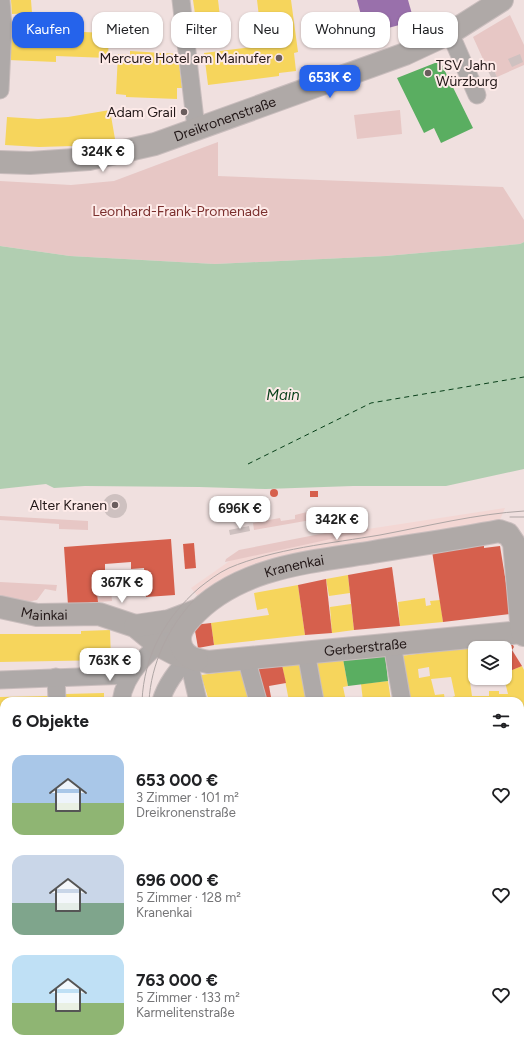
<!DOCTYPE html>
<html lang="de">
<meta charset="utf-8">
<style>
:root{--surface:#fff;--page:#f6f6f6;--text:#202124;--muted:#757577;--accent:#2563eb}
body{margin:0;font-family:Figtree,sans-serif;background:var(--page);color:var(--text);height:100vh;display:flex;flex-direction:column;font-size:15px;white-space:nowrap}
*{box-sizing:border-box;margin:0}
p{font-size:13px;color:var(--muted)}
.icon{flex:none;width:22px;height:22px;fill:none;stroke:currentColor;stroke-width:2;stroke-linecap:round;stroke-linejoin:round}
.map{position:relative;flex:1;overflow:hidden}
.sheet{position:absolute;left:0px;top:697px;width:524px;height:356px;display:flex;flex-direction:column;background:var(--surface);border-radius:12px 12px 0 0;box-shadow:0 1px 3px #0004}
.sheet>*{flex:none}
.hud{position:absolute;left:12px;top:12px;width:500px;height:36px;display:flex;gap:8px}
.controls{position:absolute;left:468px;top:641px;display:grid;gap:8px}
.controls a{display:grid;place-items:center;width:44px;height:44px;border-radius:8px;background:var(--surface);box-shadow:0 1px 3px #0004;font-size:20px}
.price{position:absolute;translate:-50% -34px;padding:0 9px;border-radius:8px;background:#fff;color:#222;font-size:13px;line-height:26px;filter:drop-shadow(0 1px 2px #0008)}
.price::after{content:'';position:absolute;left:50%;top:24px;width:12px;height:9px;margin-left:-6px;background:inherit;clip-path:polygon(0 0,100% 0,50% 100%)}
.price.selected{background:var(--accent);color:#fff}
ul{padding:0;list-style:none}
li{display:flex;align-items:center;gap:12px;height:100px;padding:0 12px}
li span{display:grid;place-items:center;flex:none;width:112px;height:80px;border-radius:12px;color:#555}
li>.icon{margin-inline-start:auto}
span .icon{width:48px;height:48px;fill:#fffc;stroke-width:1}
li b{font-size:17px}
h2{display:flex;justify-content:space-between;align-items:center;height:48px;padding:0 12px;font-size:17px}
.chip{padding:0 14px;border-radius:12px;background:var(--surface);box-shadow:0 1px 3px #0004;font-size:14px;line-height:36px}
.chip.selected{background:var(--accent);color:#fff}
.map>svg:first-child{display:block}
</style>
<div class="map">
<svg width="524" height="1053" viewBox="0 0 524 1053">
<rect width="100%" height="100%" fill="#f0e0df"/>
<!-- built -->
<path fill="#f3d7d4" d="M505,508L500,520L200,599L191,588L231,560L368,531V529Z"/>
<!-- green -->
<g fill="#e7c7c5">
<path d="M510,15L524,45V65L497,77L493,68L488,70L473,37Z"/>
<path d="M400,110L402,134L357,139L354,115Z"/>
<path d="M218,142V176L503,187L524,220V242L520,244L386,256L215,264L70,256L0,246V181L71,185L114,181Z"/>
<path d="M307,512L308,516L327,513L328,517L254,530L253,523L280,518L281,521L295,519V515Z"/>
<path d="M0,516L88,521V530L59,529V524L0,520Z"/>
<path d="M361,526L368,527V531L225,562L226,559L239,550Z"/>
<path d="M95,573H105L106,579H109L110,584H100V591L111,590L112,601L98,602Z"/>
<path d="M0,582L57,585L56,591L45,589L37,600L27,602L0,597Z"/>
</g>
<!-- water -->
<path fill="#b1ceb1" d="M524,242V469L446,486H353L266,489L199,487L85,486L54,488L46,484L0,489V246L70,256L215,264L386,256L520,244Z"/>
<!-- homes -->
<g fill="#f6d55c" fill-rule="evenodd">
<path d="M11,0H31L32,13L12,14Z"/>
<path d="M193,0H218L221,25L197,28Z"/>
<path d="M257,0H291L298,52L294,53L296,71L279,73V76L208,85L204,53L259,46V43L262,42Z"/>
<path d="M57,31L109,33L108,58L56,56V62L8,60V35L57,36Z"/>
<path d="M130,51L178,54L182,88H177V99L126,97V95L116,94L118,54L130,55Z"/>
<path d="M110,110L115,139L73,146L39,147L5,145L7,117L38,119L68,117Z"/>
<path d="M348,575L350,593L329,596L326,579Z"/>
<path d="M298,585L305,635L214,645L211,623L269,615L267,608L257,610L254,593Z"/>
<path d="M425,598L426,606L431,605L430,601L440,600L443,622L400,626L398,602Z"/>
<path d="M351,604L354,630L332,633L330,607Z"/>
<path d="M110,630L111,660L0,662V634H81V631Z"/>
<path d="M470,647L473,674L469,675L472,696H489V691H499V694H508L504,678L505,673L522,666L524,670V719H520V701H411L401,656ZM429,667L430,676L419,678L418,669ZM451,677L455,696L445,700L444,694L435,695L431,679Z"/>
<path d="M343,659L348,686L343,687L346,701H319L312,663Z"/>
<path d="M301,662L310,701H289L282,665Z"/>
<path d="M246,669L254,701H209L201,675Z"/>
<path d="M388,681L391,701H363L361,684Z"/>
<path d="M104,693V701H65V694Z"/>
<path d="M49,696L50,701H4V745L0,744V697Z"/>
<rect x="0" y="764" width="4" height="22"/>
<path d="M520,787H524V904L520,903Z"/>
<rect x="0" y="835" width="4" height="10"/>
<rect x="0" y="852" width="4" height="26"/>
<path d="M0,891L4,892V918H0Z"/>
<path d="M520,964L524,965V992L520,991Z"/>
<rect x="0" y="992" width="4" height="16"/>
<path d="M520,999L524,1000V1040H520Z"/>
<path d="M3,1008L4,1049H18L17,1053H0V1026Z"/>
<rect x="22" y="1049" width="36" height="4"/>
<path d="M81,1049H127L128,1053H81Z"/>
<path d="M198,1049H220L221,1053H199Z"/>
<path d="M241,1049H275L276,1053H241Z"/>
</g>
<!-- shops -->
<g fill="#d6604d">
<circle cx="274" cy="493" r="4"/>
<rect x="310" y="491" width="8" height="6"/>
<path d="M171,539L175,595L146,597L144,568L131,569V562L105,564V573H95L98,602L68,605L64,547Z"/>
<path d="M194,543L196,568L185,569L183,544Z"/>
<path d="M484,543V548L500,546L511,614L443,622L432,551Z"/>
<path d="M392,567L400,626L354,630L348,575Z"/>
<path d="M326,579L332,633L305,635L298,585Z"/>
<path d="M211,623L214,645L198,648L194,625Z"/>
<path d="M511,641L514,647L512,650L522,666L505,673V648H475V674H473L470,647L504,645L505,642Z"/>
<path d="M282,665L286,683L269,686L271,697L259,699L251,669Z"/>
<rect x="0" y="786" width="4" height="49"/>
</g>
<!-- offices -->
<path fill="#9970ab" d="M357,0H408L414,21L366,34Z"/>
<!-- public -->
<g fill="#5aae61">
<path d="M440,61L473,128L441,143L434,128L424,133L397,78Z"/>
<path d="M385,654L388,681L348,686L343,659Z"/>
</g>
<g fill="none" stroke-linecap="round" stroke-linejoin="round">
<!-- ferry -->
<path stroke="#09401a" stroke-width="1" stroke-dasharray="5 4" stroke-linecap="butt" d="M248,464L371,403L524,377"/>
</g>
<!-- building -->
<g fill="#cec1c0">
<path d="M520,54L523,62L512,67L508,59Z"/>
<path d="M493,68L497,77L492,79L488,71Z"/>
<circle cx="115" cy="506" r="12"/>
<path d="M249,526L250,531L230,535L229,530Z"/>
</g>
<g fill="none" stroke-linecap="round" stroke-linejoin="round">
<defs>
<g id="street">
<path d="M181,0L196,128"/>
<path d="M450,33L477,95"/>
<path d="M0,90L3,27L1,0"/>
<path d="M392,644L402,701"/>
<path d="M306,652L315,701"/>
<path d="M188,658L198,701"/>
<path d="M246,658L258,701"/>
<path d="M56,677L57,701"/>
<path d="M0,680L130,675"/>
<path d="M121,701C126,666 161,643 186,621"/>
<path d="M161,701C166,684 176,672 188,658"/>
<path d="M520,774L524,766"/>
<path d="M0,849H4"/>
<path d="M0,926L4,927"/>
<path d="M520,929L524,927"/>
<path d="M520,955L524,956"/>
<path d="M520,995L524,996"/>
<path d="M69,1049V1053"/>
<path d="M146,1049V1053"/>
<path d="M181,1049L182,1053"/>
<path d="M227,1049L228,1053"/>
</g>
<g id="secondary">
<path id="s1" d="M0,162L30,163L89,159L155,144L405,54L450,33L502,0"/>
<path id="s2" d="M0,607L37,615L99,614L135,626L158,645L177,655L208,662L522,632"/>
<path d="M135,626L169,621L198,610"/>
<path id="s3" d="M197,660C188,657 181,651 180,641C179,631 185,625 191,618C237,567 310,562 373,552C415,545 457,539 499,531L508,534L514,543L522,632L524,635"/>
</g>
</defs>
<!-- street casing -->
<use href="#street" stroke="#c9bdbd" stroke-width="19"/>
<!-- secondary casing -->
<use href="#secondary" stroke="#c9bdbd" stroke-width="24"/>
<!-- street -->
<use href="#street" stroke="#aea9a8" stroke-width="17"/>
<!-- secondary -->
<use href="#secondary" stroke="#afa9a7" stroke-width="22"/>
<!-- tram -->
<g stroke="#aea5a4" stroke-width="1">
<path d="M510,517H524"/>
<path d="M142,701C144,655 165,618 199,588C208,581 218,573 229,568C273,549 333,543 380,535C428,526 476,514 524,511"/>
<path d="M149,701C151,664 168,628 193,601"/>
<path d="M168,1049V1053"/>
<path d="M174,1049L175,1053"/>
</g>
</g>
<!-- markers -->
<g fill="#6a5d5d" stroke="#fdeae8" stroke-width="1.5">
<circle cx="279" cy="58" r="4"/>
<circle cx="428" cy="73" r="4"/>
<circle cx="184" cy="112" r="4"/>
<circle cx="115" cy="505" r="4"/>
</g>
<g text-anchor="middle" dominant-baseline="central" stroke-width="4" stroke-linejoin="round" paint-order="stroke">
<!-- poi labels -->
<g font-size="14" fill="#221717" stroke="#fdeae8" text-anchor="end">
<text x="271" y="58">Mercure Hotel am Mainufer</text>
<text x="436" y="65" text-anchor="start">TSV Jahn<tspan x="436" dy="16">Würzburg</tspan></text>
<text x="176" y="112">Adam Grail</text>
<text x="107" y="505">Alter Kranen</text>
</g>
<!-- street labels -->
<g font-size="14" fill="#221717" stroke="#fdeae8">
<text stroke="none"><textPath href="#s1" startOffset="231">Dreikronenstraße</textPath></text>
<text stroke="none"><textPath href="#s3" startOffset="171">Kranenkai</textPath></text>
<text stroke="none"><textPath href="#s2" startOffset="45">Mainkai</textPath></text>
<text stroke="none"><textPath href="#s2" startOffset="379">Gerberstraße</textPath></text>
</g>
<!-- park labels -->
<g font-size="14" fill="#7b2f2d" stroke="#fdeae8">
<text x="180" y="211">Leonhard-Frank-Promenade</text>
</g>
<!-- water labels -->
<g font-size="15" font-style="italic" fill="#09401a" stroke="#fdeae8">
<text x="283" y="395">Main</text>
</g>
</g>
</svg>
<div class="controls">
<a><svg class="icon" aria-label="layers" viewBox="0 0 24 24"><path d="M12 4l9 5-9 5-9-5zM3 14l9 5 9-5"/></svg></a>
</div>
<b class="price selected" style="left:330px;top:99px">653K €</b>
<b class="price" style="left:103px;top:173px">324K €</b>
<b class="price" style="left:240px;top:530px">696K €</b>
<b class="price" style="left:337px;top:541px">342K €</b>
<b class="price" style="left:122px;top:604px">367K €</b>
<b class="price" style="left:110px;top:682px">763K €</b>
<div class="hud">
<a class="chip selected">Kaufen</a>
<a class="chip">Mieten</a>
<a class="chip">Filter</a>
<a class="chip">Neu</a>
<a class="chip">Wohnung</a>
<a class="chip">Haus</a>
</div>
<section class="sheet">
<h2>6 Objekte<svg class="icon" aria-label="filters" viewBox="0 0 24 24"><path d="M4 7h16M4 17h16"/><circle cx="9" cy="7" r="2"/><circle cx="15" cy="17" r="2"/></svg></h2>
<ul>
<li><span style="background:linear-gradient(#a9c7e8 60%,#8fb573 0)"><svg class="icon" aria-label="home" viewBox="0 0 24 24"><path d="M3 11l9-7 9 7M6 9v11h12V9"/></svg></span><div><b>653 000 €</b><p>3 Zimmer · 101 m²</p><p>Dreikronenstraße</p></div><svg class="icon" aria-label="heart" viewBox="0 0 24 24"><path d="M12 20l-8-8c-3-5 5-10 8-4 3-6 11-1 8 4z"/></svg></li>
<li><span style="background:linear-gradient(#c9d6e8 60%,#7fa58c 0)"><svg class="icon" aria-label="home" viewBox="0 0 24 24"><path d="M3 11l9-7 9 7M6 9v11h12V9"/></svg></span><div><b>696 000 €</b><p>5 Zimmer · 128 m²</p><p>Kranenkai</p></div><svg class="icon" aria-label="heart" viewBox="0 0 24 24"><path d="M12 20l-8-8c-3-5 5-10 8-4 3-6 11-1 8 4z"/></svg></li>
<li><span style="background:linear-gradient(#bfe0f5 60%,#8fb573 0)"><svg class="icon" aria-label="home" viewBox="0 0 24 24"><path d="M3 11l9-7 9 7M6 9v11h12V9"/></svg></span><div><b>763 000 €</b><p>5 Zimmer · 133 m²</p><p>Karmelitenstraße</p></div><svg class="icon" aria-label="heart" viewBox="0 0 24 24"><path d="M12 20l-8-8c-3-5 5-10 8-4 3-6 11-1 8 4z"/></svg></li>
</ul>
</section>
</div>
